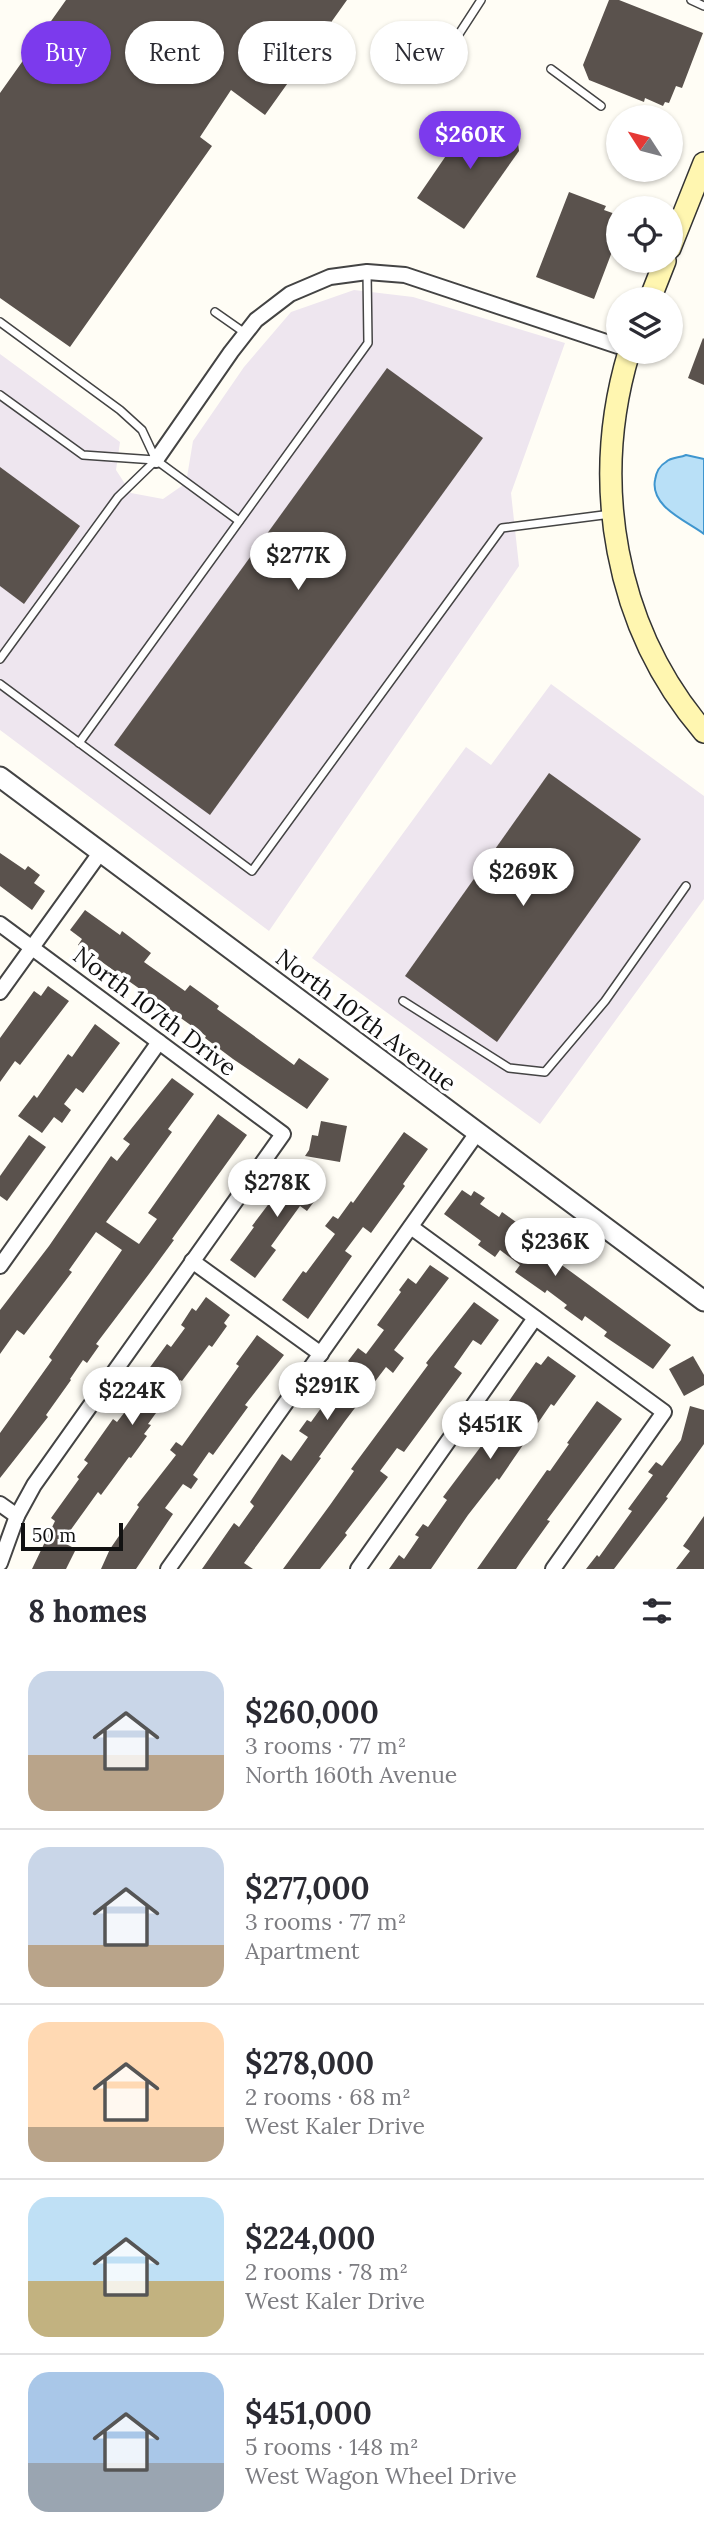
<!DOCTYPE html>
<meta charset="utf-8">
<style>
:root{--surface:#fff;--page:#f7f7f7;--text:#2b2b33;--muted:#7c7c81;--line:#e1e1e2;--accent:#7c3aed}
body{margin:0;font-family:Lora,serif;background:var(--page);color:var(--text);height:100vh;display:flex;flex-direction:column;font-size:26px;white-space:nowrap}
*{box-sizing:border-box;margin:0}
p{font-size:23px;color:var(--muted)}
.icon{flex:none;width:38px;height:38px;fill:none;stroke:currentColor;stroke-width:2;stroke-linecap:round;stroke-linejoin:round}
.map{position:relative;height:1569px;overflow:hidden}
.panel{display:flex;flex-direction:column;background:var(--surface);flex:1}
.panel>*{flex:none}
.guide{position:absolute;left:21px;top:21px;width:663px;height:63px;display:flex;gap:14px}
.needle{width:46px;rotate:306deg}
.buttons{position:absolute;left:606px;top:105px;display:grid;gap:14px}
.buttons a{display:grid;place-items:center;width:77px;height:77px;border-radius:50%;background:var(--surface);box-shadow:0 2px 5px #0004;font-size:35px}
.scale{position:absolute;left:21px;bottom:18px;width:102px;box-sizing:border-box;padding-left:7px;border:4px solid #111;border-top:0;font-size:19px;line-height:24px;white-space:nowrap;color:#111;-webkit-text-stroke:5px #fff;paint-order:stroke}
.price{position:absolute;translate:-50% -60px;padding:0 16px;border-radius:24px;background:#fff;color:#222;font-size:23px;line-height:46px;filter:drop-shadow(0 2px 4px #0008)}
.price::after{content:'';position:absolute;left:50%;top:42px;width:21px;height:16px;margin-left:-10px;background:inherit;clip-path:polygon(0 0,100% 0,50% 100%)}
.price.selected{background:var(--accent);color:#fff}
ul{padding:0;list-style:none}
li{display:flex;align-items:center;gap:21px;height:175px;padding:0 28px}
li+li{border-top:2px solid var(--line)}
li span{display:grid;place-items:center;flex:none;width:196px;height:140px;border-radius:21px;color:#555}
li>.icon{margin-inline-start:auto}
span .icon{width:84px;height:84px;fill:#fffc;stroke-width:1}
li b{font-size:30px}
h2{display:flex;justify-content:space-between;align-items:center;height:84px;padding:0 28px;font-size:30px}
.pill{padding:0 24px;border-radius:32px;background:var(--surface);box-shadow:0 2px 5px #0004;font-size:24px;line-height:63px}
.pill.selected{background:var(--accent);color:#fff}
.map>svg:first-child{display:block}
</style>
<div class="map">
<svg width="704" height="1569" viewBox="0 0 704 1569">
<rect width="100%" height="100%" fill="#fffdf5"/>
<!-- industrial -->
<g fill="#eee6ef">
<path d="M354,290L413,297L565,343L511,493L519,566L269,931L0,730V354L120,442L116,470L131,493L163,499L186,483L193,441L244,367L291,312Z"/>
<path d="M551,684L704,796V899L540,1124L312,958L466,747L491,765Z"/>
</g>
<!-- water -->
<path fill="#b9e0f7" stroke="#3f96cf" stroke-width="2" d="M686,455L704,459V534C687,521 650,507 655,480C656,473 659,466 666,462C671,457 680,458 686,455Z"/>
<!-- building -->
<g fill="#5a524d">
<path d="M66,0H347L265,115L231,90L200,137L212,146L70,347L0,298V93Z"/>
<path d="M609,0H619L703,33L682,88L676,86L669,103L665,102L663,106L645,98L644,102L589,80L583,65Z"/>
<path d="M476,112L518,143L519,151L464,229L417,198Z"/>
<path d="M569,192L606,206L604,210L618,215V236L594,299L536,277Z"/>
<path d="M703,338L704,339V385L688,378Z"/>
<path d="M387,368L483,438L210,815L114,745Z"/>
<path d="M0,467L80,526L24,604L0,586Z"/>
<path d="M549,773L641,839L497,1042L405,976Z"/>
<path d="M0,853L25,870L28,866L40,875L34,883L45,891L32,910L0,886Z"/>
<path d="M85,910L120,935L122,931L151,953L144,962L185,991L190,985L219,1006L217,1009L294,1065L299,1058L329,1079L307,1109L233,1059L205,1038L206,1036L78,945L82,939L70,930Z"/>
<path d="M48,986L69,1001L20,1065L15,1061L0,1082V1038L34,991L41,996Z"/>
<path d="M95,1024L120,1043L83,1093L76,1088L64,1104L71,1110L62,1123L54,1117L42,1133L18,1116L34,1095L37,1098L68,1054L72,1057Z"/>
<path d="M172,1078L194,1094L168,1129L172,1132L106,1222L139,1244L157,1219L148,1213L218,1114L247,1135L172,1239L174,1240L149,1274L96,1344L99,1346L87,1363L83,1360L70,1379L71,1380L46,1415L48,1417L0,1478V1433L52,1360L49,1357L122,1250L96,1232L69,1270L72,1272L24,1335L17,1330L0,1354V1310L49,1246L111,1156L117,1161L130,1144L123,1139Z"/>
<path d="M321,1121L347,1126L340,1162L305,1156L309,1150L312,1135L318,1136Z"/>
<path d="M404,1132L428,1149L403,1184L405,1186L371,1233L363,1227L345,1251L352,1256L308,1319L282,1300L303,1271L306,1273L335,1234L325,1226L333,1216L338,1219L351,1201L353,1203Z"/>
<path d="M29,1135L46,1147L7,1201L0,1196V1176Z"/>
<path d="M302,1160L322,1175L311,1190L319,1195L307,1211L300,1206L271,1246L276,1250L255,1278L230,1260L254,1227L252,1226Z"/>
<path d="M462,1190L471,1196L474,1191L485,1198L480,1204L499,1217L502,1212L534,1235L529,1241L671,1345L653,1369L604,1336L607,1332L585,1316L582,1321L564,1308L567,1305L547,1290L545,1293L515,1272L520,1265L500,1250L495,1257L478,1245L481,1241L444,1214Z"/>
<path d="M430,1265L449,1278L394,1350L404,1358L393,1373L386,1367L345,1421L319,1457L321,1458L244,1563L253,1569H202L234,1523L239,1527L254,1506L250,1502L282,1454L291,1461L308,1437L299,1431L307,1420L311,1422L329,1397L325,1394L333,1382L338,1385L353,1365L348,1361L358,1348L366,1354L384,1330L377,1325L401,1292L399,1290L408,1278L416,1284Z"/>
<path d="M206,1297L230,1315L224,1323L227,1326L212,1347L209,1345L182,1381L180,1380L148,1424L151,1425L144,1434L147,1436L131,1458L129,1457L101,1495L98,1492L62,1542L76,1549L66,1569H32L55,1521L51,1518L79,1479L77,1477L88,1463L84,1460L113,1419L117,1422L131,1404L126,1400L167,1344L171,1347L185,1328L181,1325L192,1308L196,1311Z"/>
<path d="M474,1302L499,1320L481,1345L473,1340L454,1367L462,1373L404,1452L397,1448L380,1471L388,1477L345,1533L347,1535L320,1569H283L330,1505L354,1471L351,1469L428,1365L426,1363Z"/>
<path d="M257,1335L284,1355L245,1405L248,1407L213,1455L209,1452L193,1475L198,1479L191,1489L183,1484L165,1508L173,1514L136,1569H101L110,1549L139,1507L137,1505L176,1455L170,1450L176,1442L182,1446L239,1366L236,1364Z"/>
<path d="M548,1356L576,1376L554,1406L551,1404L499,1480L497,1478L468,1515L431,1569H389L399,1555L404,1559L419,1537L415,1535L423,1524L428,1527L447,1500L443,1497L497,1425L494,1423L522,1382L536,1362L541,1365Z"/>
<path d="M693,1356L704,1375V1385L684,1396L669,1369Z"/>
<path d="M597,1401L622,1419L547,1520L550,1521L522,1560L516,1569H477L547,1470L550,1471L569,1444L567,1443Z"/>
<path d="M690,1406L704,1410V1444L666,1497L668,1498L614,1569H586L597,1555L599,1557L632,1511L628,1509L653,1475L648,1472L656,1462L662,1466L681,1440Z"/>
<path d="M704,1516V1569H676L690,1551L683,1546Z"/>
</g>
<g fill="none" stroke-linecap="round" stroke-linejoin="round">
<defs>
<g id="service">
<path d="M691,0L704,6"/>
<path d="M459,34L481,0"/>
<path d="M551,69L601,106"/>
<path d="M215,312L245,333"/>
<path d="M0,322L120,410L142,430L156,460L239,521"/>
<path d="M0,395L83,455L155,460"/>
<path d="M0,659L118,497L156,460"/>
<path d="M0,684L252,871L502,528L611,514"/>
<path d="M79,743L368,343L367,272"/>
<path d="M403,1001L509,1068L545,1072L605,1001L686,886"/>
</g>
<g id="minor">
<path d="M156,460L231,352L256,320L290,294L330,277L367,272L405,275L618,346"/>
<path d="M0,924L283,1134L34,1485L17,1516L0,1563"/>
<path d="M0,992L100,853"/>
<path d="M411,1227L664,1412L553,1569"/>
<path d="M192,1261L321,1354"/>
<path d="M0,1266L159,1042"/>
<path d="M0,1504L17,1516"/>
<path d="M168,1569L477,1133"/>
<path d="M358,1569L535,1318"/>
</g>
<path id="tertiary" d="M0,777L704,1301"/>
<g id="secondary">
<path d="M670,248L704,163"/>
<path d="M650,299L665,261"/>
<path d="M629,352C590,482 614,627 704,732"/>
</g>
</defs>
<!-- service casing -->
<use href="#service" stroke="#444" stroke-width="10"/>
<!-- minor casing -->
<use href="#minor" stroke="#444" stroke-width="18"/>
<!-- tertiary casing -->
<use href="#tertiary" stroke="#444" stroke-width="23"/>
<!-- secondary casing -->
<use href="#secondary" stroke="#333" stroke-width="24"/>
<!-- service -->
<use href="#service" stroke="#fff" stroke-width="7"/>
<!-- minor -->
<use href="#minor" stroke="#fff" stroke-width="14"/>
<!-- tertiary -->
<use href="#tertiary" stroke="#fff" stroke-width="19"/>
<!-- secondary -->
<use href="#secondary" stroke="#fff6b0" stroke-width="21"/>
</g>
<g text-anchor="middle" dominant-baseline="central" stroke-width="7" stroke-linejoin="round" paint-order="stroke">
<!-- street labels -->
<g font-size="24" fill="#111" stroke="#fff">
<text transform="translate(155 1011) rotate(37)">North 107th Drive</text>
<text transform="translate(366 1020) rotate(37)">North 107th Avenue</text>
</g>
</g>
</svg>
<div class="buttons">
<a><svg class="needle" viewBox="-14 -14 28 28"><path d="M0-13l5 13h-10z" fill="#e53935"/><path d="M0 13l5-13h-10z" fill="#7c7c81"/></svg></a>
<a><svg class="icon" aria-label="locate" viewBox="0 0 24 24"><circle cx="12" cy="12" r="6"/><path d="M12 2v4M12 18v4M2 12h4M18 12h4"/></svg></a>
<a><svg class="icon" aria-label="layers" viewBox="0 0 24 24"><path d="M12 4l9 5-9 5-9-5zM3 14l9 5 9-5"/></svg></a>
</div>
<div class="scale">50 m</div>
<b class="price selected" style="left:470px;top:171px">$260K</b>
<b class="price" style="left:298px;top:592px">$277K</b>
<b class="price" style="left:523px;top:908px">$269K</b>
<b class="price" style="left:277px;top:1219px">$278K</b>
<b class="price" style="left:555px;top:1278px">$236K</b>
<b class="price" style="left:327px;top:1422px">$291K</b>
<b class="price" style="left:132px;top:1427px">$224K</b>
<b class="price" style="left:490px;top:1461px">$451K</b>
<div class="guide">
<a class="pill selected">Buy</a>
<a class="pill">Rent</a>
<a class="pill">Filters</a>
<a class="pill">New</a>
</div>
</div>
<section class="panel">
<h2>8 homes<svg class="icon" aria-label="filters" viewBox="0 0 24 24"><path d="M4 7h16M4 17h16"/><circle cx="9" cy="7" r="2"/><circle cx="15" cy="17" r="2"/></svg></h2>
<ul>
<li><span style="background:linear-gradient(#c9d6e8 60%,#b9a48a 0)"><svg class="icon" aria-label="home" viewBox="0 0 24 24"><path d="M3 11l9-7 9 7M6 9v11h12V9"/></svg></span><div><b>$260,000</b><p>3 rooms · 77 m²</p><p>North 160th Avenue</p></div></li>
<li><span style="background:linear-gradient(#c9d6e8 70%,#b9a48a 0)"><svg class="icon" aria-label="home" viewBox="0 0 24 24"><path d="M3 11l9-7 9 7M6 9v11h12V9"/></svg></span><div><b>$277,000</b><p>3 rooms · 77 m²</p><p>Apartment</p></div></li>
<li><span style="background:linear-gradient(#ffd9b3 75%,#b9a48a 0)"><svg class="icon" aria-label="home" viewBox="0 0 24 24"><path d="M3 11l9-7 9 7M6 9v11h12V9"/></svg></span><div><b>$278,000</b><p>2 rooms · 68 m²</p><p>West Kaler Drive</p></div></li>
<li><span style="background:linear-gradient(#bfe0f5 60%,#c2b280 0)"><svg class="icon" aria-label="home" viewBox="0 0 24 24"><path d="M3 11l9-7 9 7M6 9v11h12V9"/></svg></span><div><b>$224,000</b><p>2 rooms · 78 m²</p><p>West Kaler Drive</p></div></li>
<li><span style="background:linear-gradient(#a9c7e8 65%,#9aa5b1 0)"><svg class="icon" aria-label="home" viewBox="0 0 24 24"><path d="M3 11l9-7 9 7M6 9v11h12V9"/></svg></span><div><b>$451,000</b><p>5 rooms · 148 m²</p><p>West Wagon Wheel Drive</p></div></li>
</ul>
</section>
